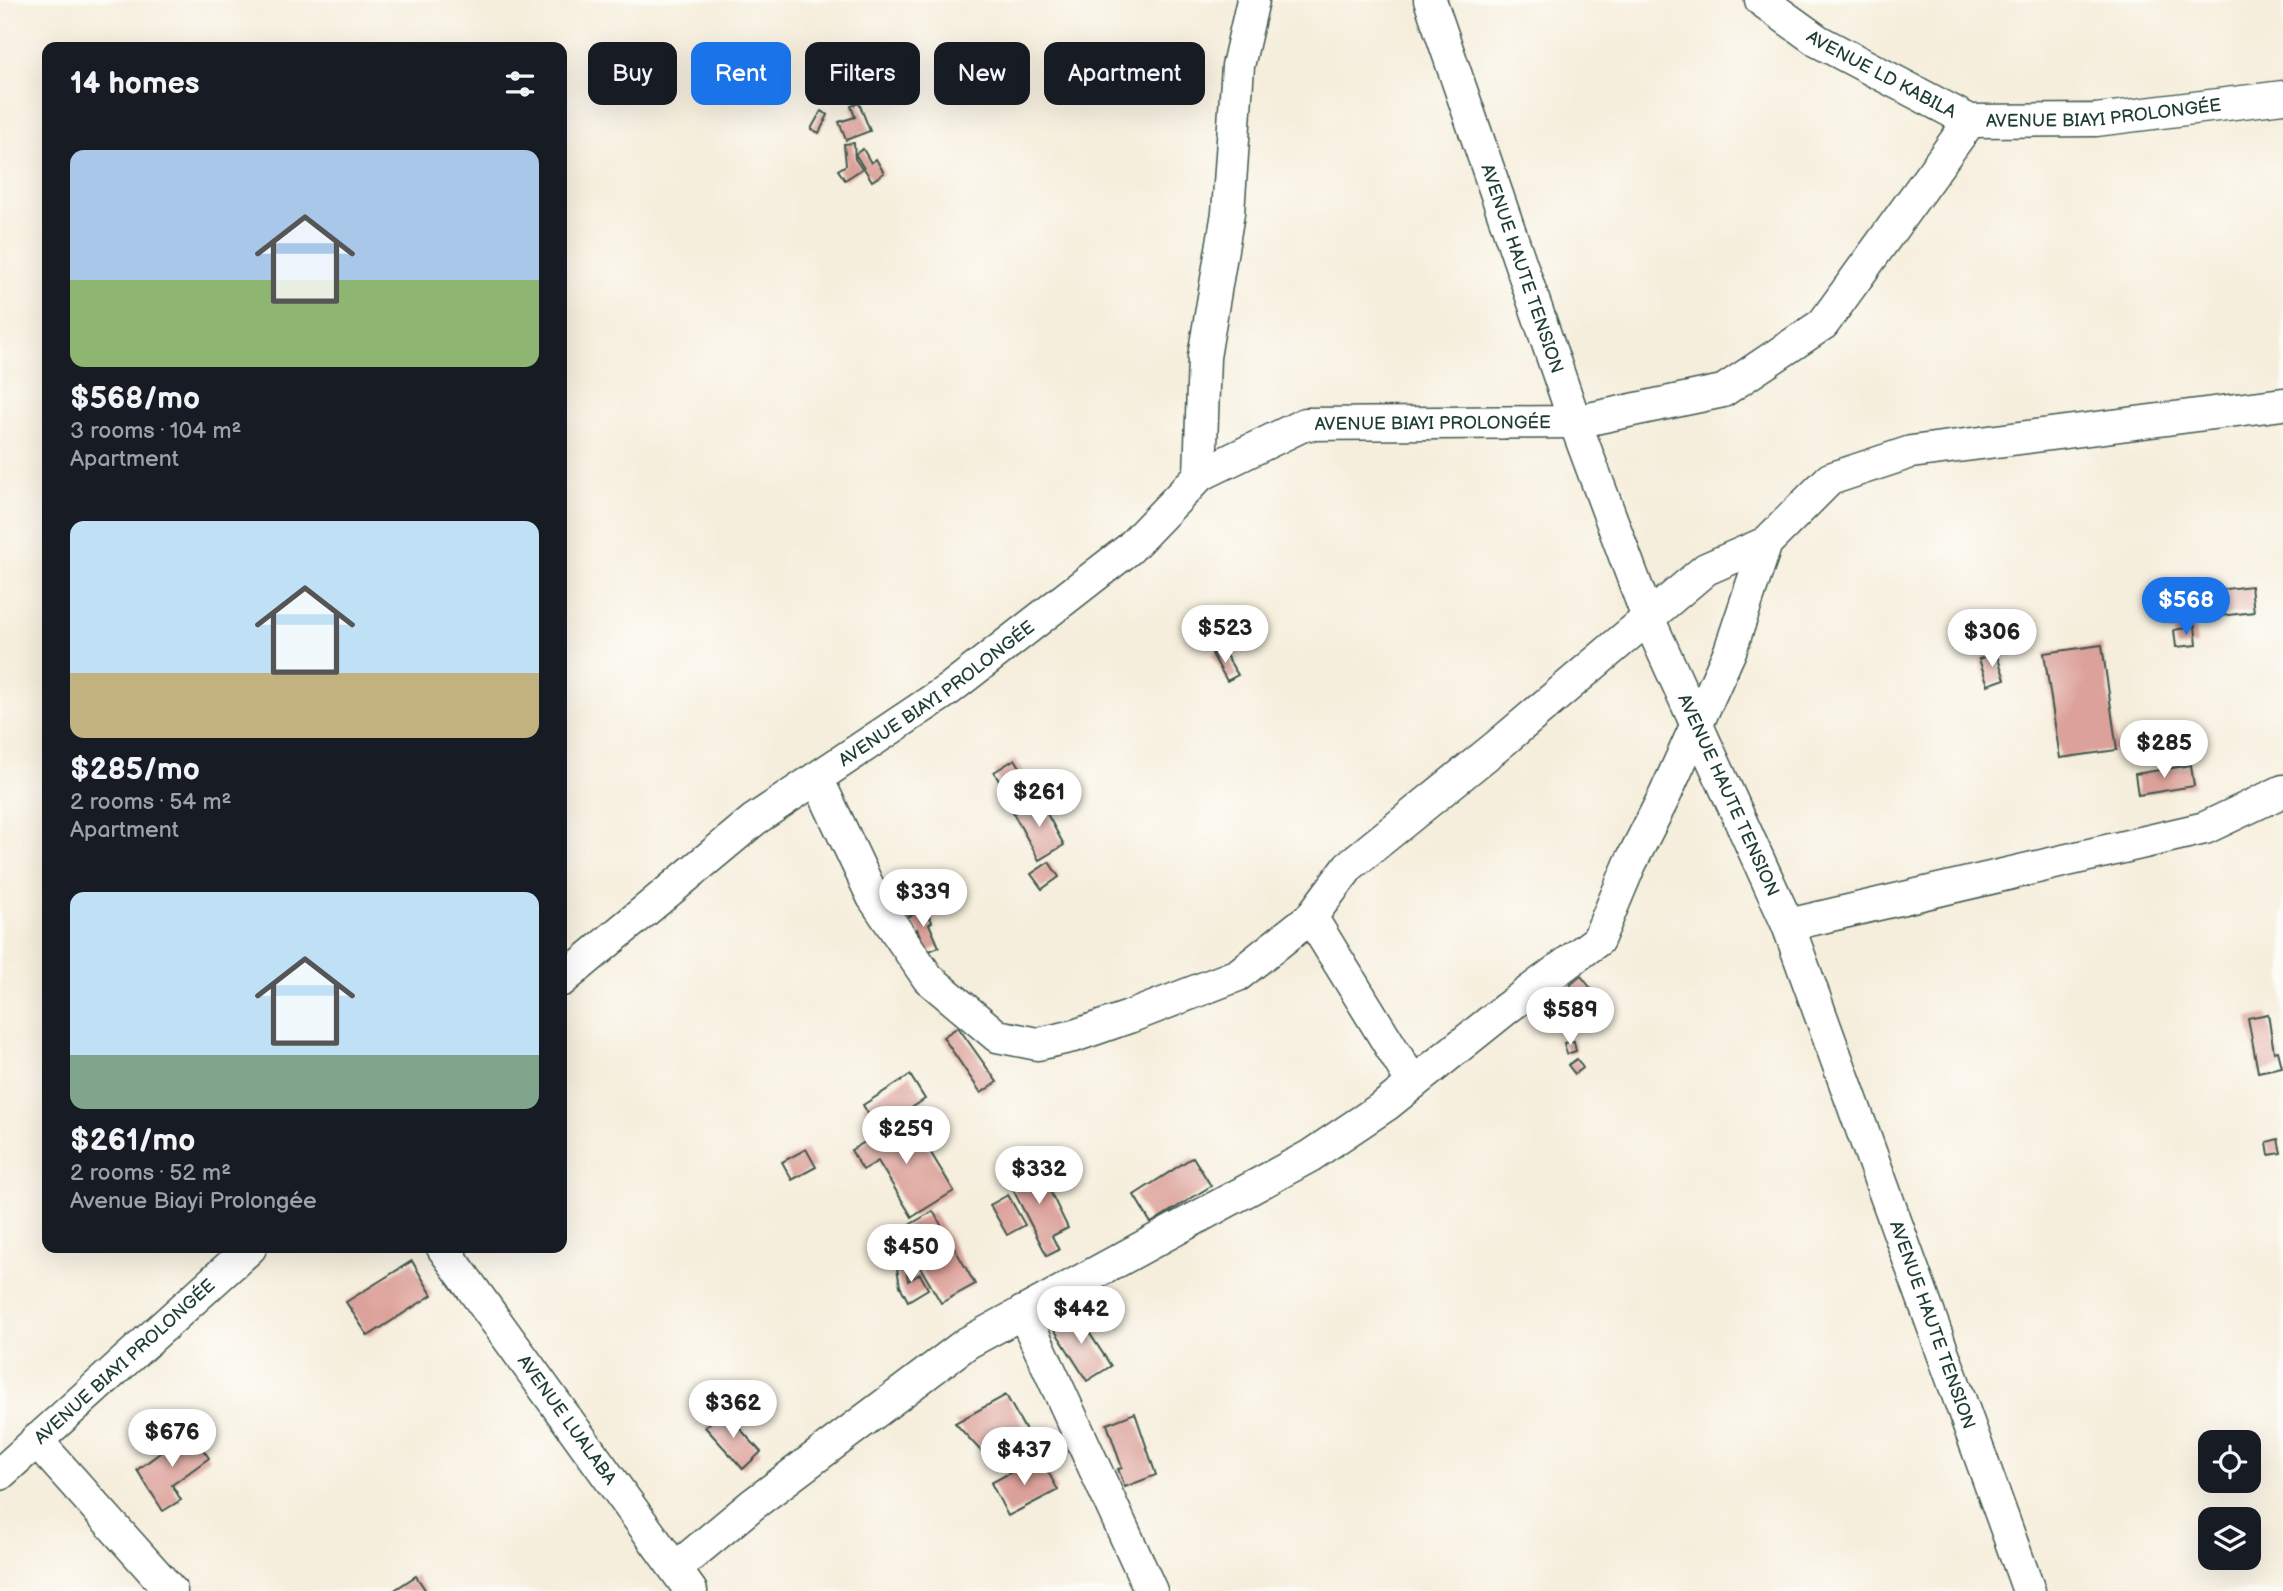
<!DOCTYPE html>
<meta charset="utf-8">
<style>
:root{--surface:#171b24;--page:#242831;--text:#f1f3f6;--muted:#9ea1a6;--accent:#1a73e8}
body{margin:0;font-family:"Balsamiq Sans",sans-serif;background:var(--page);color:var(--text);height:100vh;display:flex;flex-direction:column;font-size:26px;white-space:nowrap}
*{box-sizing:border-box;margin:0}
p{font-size:23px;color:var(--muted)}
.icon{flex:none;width:38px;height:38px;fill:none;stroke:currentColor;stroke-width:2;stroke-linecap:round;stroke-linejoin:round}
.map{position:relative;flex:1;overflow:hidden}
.side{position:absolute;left:42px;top:42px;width:525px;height:1211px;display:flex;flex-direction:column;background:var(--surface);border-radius:14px;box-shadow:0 7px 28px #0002}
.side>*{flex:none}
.top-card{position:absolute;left:588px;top:42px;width:665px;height:63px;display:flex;gap:14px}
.fabs{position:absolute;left:2198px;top:1430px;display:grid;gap:14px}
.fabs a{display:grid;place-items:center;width:63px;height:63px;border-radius:14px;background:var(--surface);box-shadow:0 7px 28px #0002;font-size:35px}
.price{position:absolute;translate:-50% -60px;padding:0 16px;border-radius:24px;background:#fff;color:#222;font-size:23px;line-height:46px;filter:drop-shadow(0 2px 4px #0008)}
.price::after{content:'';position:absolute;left:50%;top:42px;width:21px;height:16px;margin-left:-10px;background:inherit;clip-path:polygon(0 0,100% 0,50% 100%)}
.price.current{background:var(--accent);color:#fff}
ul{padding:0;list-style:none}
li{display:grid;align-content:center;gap:14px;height:371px;padding:0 28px}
li span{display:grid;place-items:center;height:217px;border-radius:14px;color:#555}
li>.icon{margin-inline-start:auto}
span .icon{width:126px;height:126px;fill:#fffc;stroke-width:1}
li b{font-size:30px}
h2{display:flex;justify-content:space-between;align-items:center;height:84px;padding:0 28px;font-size:30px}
.tag{padding:0 24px;border-radius:14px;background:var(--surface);box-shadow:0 7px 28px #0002;font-size:24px;line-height:63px}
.tag.current{background:var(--accent);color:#fff}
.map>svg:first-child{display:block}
</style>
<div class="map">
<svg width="2283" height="1591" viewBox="0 0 2283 1591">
<rect width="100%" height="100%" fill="#fdfcf7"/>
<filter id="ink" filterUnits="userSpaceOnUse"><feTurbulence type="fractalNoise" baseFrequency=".0143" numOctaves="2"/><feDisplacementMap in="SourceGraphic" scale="14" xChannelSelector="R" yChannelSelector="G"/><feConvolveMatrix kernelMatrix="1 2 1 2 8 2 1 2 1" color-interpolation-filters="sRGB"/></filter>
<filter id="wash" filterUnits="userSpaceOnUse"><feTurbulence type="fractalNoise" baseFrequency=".00686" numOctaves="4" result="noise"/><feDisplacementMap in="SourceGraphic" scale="28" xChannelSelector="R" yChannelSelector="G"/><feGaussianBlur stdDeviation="1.57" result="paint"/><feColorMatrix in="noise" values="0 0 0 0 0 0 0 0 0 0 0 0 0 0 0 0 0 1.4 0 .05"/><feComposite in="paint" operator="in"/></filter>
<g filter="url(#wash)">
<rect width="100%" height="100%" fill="#f6eedc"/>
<g id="blocks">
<!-- building -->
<g fill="#dca19a">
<path d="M859,103L870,131L846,140L839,122L855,117L851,106Z"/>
<path d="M821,111L828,115L819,133L811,129Z"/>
<path d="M854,143L855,159L862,169L845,180L838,170L846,165L844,144Z"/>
<path d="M863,149L871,163L876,159L884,173L872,181L855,154Z"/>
<path d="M2251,586L2254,612L2169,622L2166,596Z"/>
<path d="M2195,626L2197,645L2176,647L2174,630Z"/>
<path d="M2102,645L2117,750L2060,758L2044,653Z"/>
<path d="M1222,649L1238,675L1227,681L1212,654Z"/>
<path d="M1996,653L2005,679L1988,685L1979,659Z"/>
<path d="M1015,759L1030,783L1008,797L994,772Z"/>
<path d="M2191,765L2194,786L2138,795L2135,774Z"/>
<path d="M1039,799L1064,845L1039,860L1013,813Z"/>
<path d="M1049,862L1059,877L1042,889L1031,874Z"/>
<path d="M926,909L932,922L929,924L939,947L927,952L917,929L912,932L905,918Z"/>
<path d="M1581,976L1593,991L1582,1000L1570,985Z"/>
<path d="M2268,1014L2274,1052L2278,1051L2282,1067L2258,1072L2248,1018Z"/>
<path d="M958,1027L997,1082L981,1093L943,1037Z"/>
<path d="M1574,1041L1576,1051L1567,1054L1564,1043Z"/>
<path d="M1577,1059L1583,1068L1575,1074L1568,1065Z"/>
<path d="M910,1075L925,1099L878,1130L863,1105Z"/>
<path d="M909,1117L954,1191L912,1217L878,1161L863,1170L851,1150Z"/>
<path d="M2278,1139L2281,1153L2269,1155L2267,1142Z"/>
<path d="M806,1149L816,1167L792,1180L782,1162Z"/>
<path d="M1193,1157L1211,1186L1151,1223L1134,1195Z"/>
<path d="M1034,1164L1036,1168L1038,1166L1068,1228L1052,1236L1059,1250L1047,1256L1007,1178Z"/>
<path d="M1008,1195L1025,1225L1007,1235L990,1205Z"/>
<path d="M933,1211L975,1284L941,1303L899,1231Z"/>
<path d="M412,1261L432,1295L368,1336L346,1302Z"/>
<path d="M906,1266L908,1281L920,1274L928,1289L908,1301L900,1286L897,1268Z"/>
<path d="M1075,1311L1111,1366L1087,1381L1052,1326Z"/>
<path d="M1006,1395L1031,1440L992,1463L955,1423Z"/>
<path d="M724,1411L761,1452L743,1469L705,1427Z"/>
<path d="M1135,1413L1156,1475L1125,1487L1118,1469L1122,1468L1107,1424Z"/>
<path d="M190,1431L209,1458L172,1485L181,1500L163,1511L137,1470Z"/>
<path d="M1040,1457L1058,1490L1008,1516L991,1483Z"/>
<path d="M416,1576L426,1591H393Z"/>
</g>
</g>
</g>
<g filter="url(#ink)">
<use href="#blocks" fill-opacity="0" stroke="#3f584d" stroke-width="2"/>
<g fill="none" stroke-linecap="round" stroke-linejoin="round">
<defs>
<g id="minor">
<path id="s1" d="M1430,0L1575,422L1648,618L1788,925L2029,1591"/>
<path id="s2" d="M1761,0L1818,41L1970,121L2096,120L2283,97"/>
<path d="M1200,475L1204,357L1228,213L1238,66L1253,0"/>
<path d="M817,778L873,897L928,978L997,1036L1038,1044L1074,1036L1129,1017L1238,975L1311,917"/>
<path d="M1788,925L2205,828L2283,791"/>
<path id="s3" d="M562,980L754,820L948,690L1129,549L1200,475L1305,424L1575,422L1723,391L1823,324L1970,121"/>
<path d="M1413,1083L1311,917L1349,866L1496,747L1706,569L1766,543"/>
<path id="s4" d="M443,1248L691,1591"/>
<path d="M1023,1312L1151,1591"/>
<path d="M36,1440L171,1591"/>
<path id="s5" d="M0,1474L250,1248"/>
<path d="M676,1568L752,1505L967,1343L1310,1156L1386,1105L1507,1008L1598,940L1630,864L1665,795L1730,651L1766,543L1830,479L1911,452L2283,404"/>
</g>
</defs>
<!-- minor casing -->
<use href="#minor" stroke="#3f584d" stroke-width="35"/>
<!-- minor -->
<use href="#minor" stroke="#fff" stroke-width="32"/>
</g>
</g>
<g text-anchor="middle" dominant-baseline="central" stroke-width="5" stroke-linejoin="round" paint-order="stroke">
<!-- street labels -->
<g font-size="18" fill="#1f3d34" stroke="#fdfcf7">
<text stroke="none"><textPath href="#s2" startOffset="142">AVENUE LD KABILA</textPath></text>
<text stroke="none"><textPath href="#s2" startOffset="376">AVENUE BIAYI PROLONGÉE</textPath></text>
<text stroke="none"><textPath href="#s1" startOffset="284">AVENUE HAUTE TENSION</textPath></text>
<text stroke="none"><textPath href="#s3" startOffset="1060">AVENUE BIAYI PROLONGÉE</textPath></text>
<text stroke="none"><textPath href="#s3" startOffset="472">AVENUE BIAYI PROLONGÉE</textPath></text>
<text stroke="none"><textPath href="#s1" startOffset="850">AVENUE HAUTE TENSION</textPath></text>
<text stroke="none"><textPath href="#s1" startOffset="1418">AVENUE HAUTE TENSION</textPath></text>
<text stroke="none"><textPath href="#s5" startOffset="168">AVENUE BIAYI PROLONGÉE</textPath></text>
<text stroke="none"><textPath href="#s4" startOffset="212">AVENUE LUALABA</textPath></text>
</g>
</g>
</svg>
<div class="fabs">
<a><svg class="icon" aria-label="locate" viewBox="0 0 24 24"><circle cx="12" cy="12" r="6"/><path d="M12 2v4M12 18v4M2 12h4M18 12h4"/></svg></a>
<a><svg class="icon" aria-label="layers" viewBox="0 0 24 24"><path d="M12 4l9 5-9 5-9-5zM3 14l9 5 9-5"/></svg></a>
</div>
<b class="price current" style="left:2186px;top:637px">$568</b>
<b class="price" style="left:1225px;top:665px">$523</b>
<b class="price" style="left:1992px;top:669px">$306</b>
<b class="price" style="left:2164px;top:780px">$285</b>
<b class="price" style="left:1039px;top:829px">$261</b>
<b class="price" style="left:923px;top:929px">$339</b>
<b class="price" style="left:1570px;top:1047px">$589</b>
<b class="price" style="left:906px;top:1166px">$259</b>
<b class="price" style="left:1039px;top:1206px">$332</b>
<b class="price" style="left:911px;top:1284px">$450</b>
<b class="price" style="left:1081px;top:1346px">$442</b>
<b class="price" style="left:733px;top:1440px">$362</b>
<b class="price" style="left:172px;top:1469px">$676</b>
<b class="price" style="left:1024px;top:1487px">$437</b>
<div class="top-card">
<a class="tag">Buy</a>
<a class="tag current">Rent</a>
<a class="tag">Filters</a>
<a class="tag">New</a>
<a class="tag">Apartment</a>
</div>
<section class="side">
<h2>14 homes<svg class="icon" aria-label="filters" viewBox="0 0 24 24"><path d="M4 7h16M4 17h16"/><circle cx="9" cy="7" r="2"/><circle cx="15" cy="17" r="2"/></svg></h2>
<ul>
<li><span style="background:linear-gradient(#a9c7e8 60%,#8fb573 0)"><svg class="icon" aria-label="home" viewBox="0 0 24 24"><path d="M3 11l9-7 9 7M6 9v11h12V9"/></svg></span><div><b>$568/mo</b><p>3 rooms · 104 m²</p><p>Apartment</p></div></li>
<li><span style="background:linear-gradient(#bfe0f5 70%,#c2b280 0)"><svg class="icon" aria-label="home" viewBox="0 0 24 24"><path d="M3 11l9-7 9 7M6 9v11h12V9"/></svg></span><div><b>$285/mo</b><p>2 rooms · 54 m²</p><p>Apartment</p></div></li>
<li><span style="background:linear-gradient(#bfe0f5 75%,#7fa58c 0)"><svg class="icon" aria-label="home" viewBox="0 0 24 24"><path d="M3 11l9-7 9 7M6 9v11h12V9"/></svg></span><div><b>$261/mo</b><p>2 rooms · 52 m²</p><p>Avenue Biayi Prolongée</p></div></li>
</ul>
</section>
</div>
